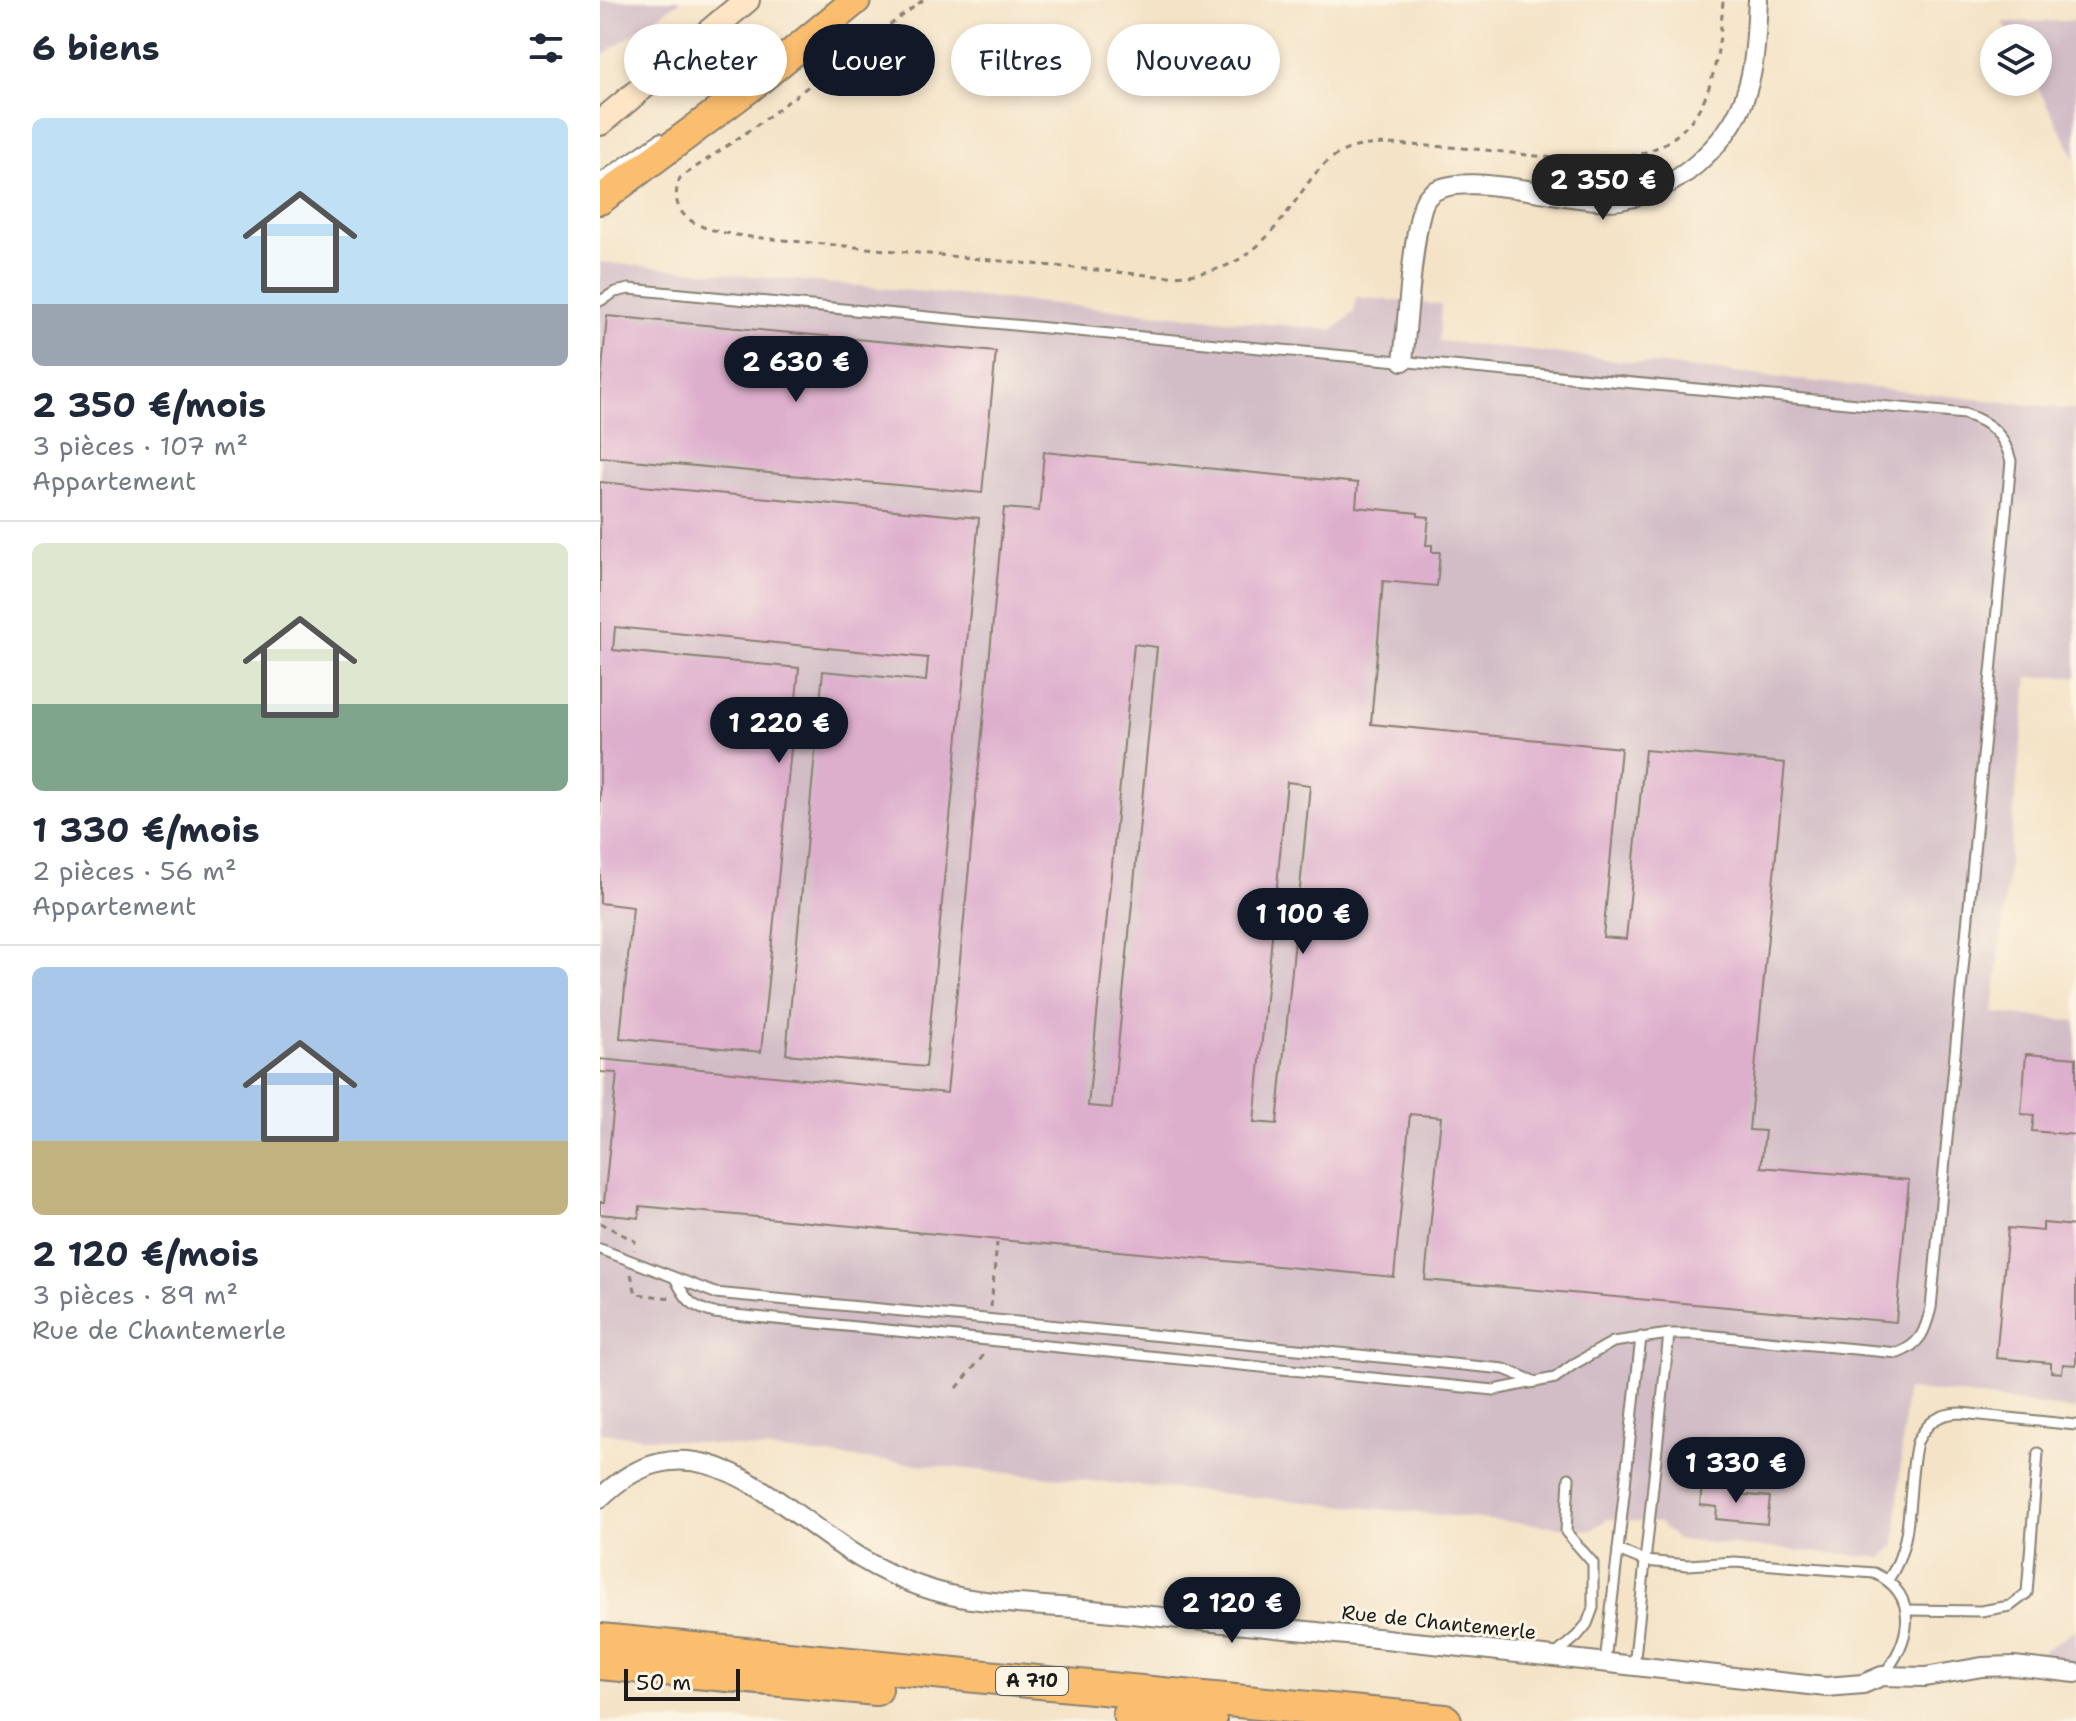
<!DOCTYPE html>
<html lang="fr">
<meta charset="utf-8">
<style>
:root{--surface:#fff;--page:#f2f2f3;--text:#1f2937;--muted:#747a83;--line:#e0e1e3;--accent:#111827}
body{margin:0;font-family:"Shantell Sans",sans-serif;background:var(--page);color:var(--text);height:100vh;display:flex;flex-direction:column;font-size:30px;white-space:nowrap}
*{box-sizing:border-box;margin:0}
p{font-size:26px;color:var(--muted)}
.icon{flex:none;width:44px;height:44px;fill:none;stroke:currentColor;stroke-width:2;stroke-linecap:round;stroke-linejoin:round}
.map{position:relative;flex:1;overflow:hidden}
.drawer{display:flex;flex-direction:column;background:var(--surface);width:600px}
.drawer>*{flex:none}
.top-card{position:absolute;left:24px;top:24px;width:760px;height:72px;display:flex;gap:16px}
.controls{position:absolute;left:1380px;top:24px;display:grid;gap:16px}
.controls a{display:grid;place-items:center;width:72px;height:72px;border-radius:50%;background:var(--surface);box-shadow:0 4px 12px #0003;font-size:40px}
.scale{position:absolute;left:24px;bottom:20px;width:116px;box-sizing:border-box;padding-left:8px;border:4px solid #1c1c1c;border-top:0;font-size:22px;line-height:28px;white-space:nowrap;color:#1c1c1c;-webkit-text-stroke:6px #fcf5e5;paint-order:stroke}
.price{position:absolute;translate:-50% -68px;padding:0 18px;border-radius:28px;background:var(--accent);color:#fff;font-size:26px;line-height:52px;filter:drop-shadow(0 2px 4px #0008)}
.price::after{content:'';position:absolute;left:50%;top:48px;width:24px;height:18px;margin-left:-12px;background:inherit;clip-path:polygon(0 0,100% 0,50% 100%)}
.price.selected{background:#222;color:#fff}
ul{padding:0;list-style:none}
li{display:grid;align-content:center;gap:16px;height:424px;padding:0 32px}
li+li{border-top:2px solid var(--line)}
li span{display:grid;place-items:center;height:248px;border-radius:12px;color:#555}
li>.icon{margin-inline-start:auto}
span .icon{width:144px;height:144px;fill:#fffc;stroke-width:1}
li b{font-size:34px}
h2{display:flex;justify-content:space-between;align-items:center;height:96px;padding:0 32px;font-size:34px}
.chip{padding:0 28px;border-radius:36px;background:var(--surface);box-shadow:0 4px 12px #0003;font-size:28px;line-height:72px}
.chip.selected{background:var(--accent);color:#fff}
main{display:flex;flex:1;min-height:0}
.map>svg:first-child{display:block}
</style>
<main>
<section class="drawer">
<h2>6 biens<svg class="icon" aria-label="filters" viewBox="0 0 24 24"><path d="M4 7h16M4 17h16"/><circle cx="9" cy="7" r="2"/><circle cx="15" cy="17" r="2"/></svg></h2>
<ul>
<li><span style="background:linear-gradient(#bfe0f5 75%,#9aa5b1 0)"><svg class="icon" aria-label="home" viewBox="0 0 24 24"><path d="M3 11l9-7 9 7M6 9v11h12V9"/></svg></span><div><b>2 350 €/mois</b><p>3 pièces · 107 m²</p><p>Appartement</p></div></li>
<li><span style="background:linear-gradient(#dfe7d0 65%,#7fa58c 0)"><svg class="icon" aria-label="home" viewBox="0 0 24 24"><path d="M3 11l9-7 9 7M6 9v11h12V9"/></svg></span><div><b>1 330 €/mois</b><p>2 pièces · 56 m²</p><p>Appartement</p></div></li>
<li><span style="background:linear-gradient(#a9c7e8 70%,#c2b280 0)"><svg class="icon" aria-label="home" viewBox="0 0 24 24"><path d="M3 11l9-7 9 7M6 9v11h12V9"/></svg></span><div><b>2 120 €/mois</b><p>3 pièces · 89 m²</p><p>Rue de Chantemerle</p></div></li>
</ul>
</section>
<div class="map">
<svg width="1476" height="1721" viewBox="0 0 1476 1721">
<rect width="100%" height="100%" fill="#fcf5e5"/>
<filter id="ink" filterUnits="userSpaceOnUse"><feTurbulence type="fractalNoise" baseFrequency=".0125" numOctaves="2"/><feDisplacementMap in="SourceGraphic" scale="16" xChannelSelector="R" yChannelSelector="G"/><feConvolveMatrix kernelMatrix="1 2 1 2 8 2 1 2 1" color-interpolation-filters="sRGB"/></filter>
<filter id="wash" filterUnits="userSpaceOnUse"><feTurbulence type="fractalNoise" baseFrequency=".006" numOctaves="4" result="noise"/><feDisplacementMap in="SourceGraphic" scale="32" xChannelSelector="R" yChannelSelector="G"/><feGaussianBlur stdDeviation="1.8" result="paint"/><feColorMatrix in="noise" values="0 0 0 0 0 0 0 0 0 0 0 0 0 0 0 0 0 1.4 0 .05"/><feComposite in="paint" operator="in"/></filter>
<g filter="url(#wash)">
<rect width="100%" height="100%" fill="#f4e3c7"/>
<!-- industrial -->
<g fill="#d2bdc7">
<path d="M0,0H81L0,57Z"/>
<path d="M1476,21V159L1435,82H1438V38H1412L1403,22Z"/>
<path d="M0,262L734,330L754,312L756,297L841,305L839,341L1476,410V677H1428L1393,1013L1476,1021V1410L1354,1393L1306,1390L1295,1545L1282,1558L1077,1540L1060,1523L1007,1519L992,1530L0,1433Z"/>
<path d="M1476,1629V1664L1433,1658Z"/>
</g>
<g id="blocks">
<!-- building -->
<g fill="#deafcd" fill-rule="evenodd">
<path d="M7,316L396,352L382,493L0,457V391Z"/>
<path d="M444,452L758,483L756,507L818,513V516L829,517L826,545H832V552H840L837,586L783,581L771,724L1021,748L1003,937L1026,939L1045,750L1185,763L1149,1130L1165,1131L1161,1167L1309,1180L1296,1322L825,1280L841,1117L810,1114L794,1277L40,1206L39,1218L0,1214V1202H4L17,1073L0,1072V1059L347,1093L404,508L439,511ZM534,644L557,647L512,1108L488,1106ZM687,782L710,785L677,1124L654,1122Z"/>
<path d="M0,482L379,518L326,1067L186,1054L223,671L326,681L328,658L15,627L13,650L199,668L161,1052L20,1038L33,907L0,903Z"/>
<path d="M1426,1054L1476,1058V1135L1432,1131L1434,1115L1421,1114Z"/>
<path d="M1443,1223L1476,1226V1365L1463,1364L1462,1373L1451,1372V1363L1396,1358L1408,1228L1443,1231Z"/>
<path d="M1102,1486L1137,1490L1136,1494L1170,1497L1167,1524L1116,1519L1117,1507L1100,1505Z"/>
</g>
</g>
</g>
<g filter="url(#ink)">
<use href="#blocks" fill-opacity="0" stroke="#888072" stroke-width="2"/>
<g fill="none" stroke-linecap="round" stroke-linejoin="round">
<defs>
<g id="lane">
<path d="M0,179L60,138"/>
<path d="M0,301L15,292L29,289L1365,414C1391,423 1404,434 1411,461L1331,1308C1325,1331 1321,1344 1298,1353L1093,1334H1069L1013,1342L974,1364L955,1378L894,1390L114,1313C92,1307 86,1300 76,1280"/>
<path d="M0,1249L115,1293L904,1369L936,1382"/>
<path d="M1018,1550L1041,1337"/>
<path d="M1288,1580C1316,1540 1306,1488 1317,1442C1327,1423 1338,1413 1361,1413L1476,1425"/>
<path d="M1306,1610L1381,1611L1410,1606L1427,1593L1438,1453"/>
<path d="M954,1656L977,1636L987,1624L993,1608V1563L966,1532L969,1478"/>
<path d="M1005,1662L1018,1550L1045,1561L1088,1565L1135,1562L1274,1573C1322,1595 1310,1644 1282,1676"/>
<path d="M1034,1667L1069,1334"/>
</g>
<g id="street">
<path d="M803,361C807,331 813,219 826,199C851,162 977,207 1020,200C1052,195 1083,179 1105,156C1124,138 1140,115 1147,90C1156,62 1156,30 1158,0"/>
<path d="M0,1498C91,1410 168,1498 246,1549C282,1573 322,1590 364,1598C399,1604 437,1605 473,1608C547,1616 622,1623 696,1630C873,1647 1049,1668 1226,1687L1263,1684L1282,1676L1325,1677L1382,1667L1414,1666L1476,1673"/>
</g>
<path id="secondary" d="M0,123L147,0"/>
<path id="primary" d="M0,200L152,86L256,0"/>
<g id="highway">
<path d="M0,1640L845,1721"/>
<path d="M0,1663L276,1689"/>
<path d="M529,1713L610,1721"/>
</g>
</defs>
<!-- lane casing -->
<use href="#lane" stroke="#888072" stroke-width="13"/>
<!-- street casing -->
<use href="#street" stroke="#888072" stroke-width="22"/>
<!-- secondary casing -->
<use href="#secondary" stroke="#888072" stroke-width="28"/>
<!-- primary casing -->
<use href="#primary" stroke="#888072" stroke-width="32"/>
<!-- highway casing -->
<use href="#highway" stroke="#888072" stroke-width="36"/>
<!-- path -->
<g stroke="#888072" stroke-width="3" stroke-dasharray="6 6" stroke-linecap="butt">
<path d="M323,0L153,128L80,178C61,226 120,233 151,237L558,276C633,277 660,253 701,193C714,174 727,157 749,149C775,141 802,145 828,146C858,147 888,150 919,154C987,162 1072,174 1106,95C1118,66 1121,31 1123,0"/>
<path d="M0,1223L35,1241L34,1250"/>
<path d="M31,1274L36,1294L71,1298"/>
<path d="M391,1307L397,1243"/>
<path d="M357,1388L387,1351"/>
</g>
<!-- lane -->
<use href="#lane" stroke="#fff" stroke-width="9"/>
<!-- street -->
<use href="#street" stroke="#fff" stroke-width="18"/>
<!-- secondary -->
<use href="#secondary" stroke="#fde5c5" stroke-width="24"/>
<!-- primary -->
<use href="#primary" stroke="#fbbe6e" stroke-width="28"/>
<!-- highway -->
<use href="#highway" stroke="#fbbe6e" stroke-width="32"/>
</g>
</g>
<g text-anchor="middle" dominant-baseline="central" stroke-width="6" stroke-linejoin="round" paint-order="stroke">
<!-- shield labels -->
<rect fill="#fcf5e5" stroke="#5f5d58" stroke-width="2" x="396" y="1667" width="72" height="28" rx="6"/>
<g font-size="18" font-weight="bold" fill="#1c1c1c">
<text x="432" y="1681">A 710</text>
</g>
<!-- street labels -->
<g font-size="20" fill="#1c1c1c" stroke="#fcf5e5">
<text transform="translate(839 1622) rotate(6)">Rue de Chantemerle</text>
</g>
</g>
</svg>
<div class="controls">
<a><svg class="icon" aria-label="layers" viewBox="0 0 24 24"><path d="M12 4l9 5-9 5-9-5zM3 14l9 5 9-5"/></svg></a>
</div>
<div class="scale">50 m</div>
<b class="price selected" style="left:1003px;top:222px">2 350 €</b>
<b class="price" style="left:196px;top:404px">2 630 €</b>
<b class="price" style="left:179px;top:765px">1 220 €</b>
<b class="price" style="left:703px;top:956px">1 100 €</b>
<b class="price" style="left:1136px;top:1505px">1 330 €</b>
<b class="price" style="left:632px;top:1645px">2 120 €</b>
<div class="top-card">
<a class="chip">Acheter</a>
<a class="chip selected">Louer</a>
<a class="chip">Filtres</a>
<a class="chip">Nouveau</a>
</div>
</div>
</main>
